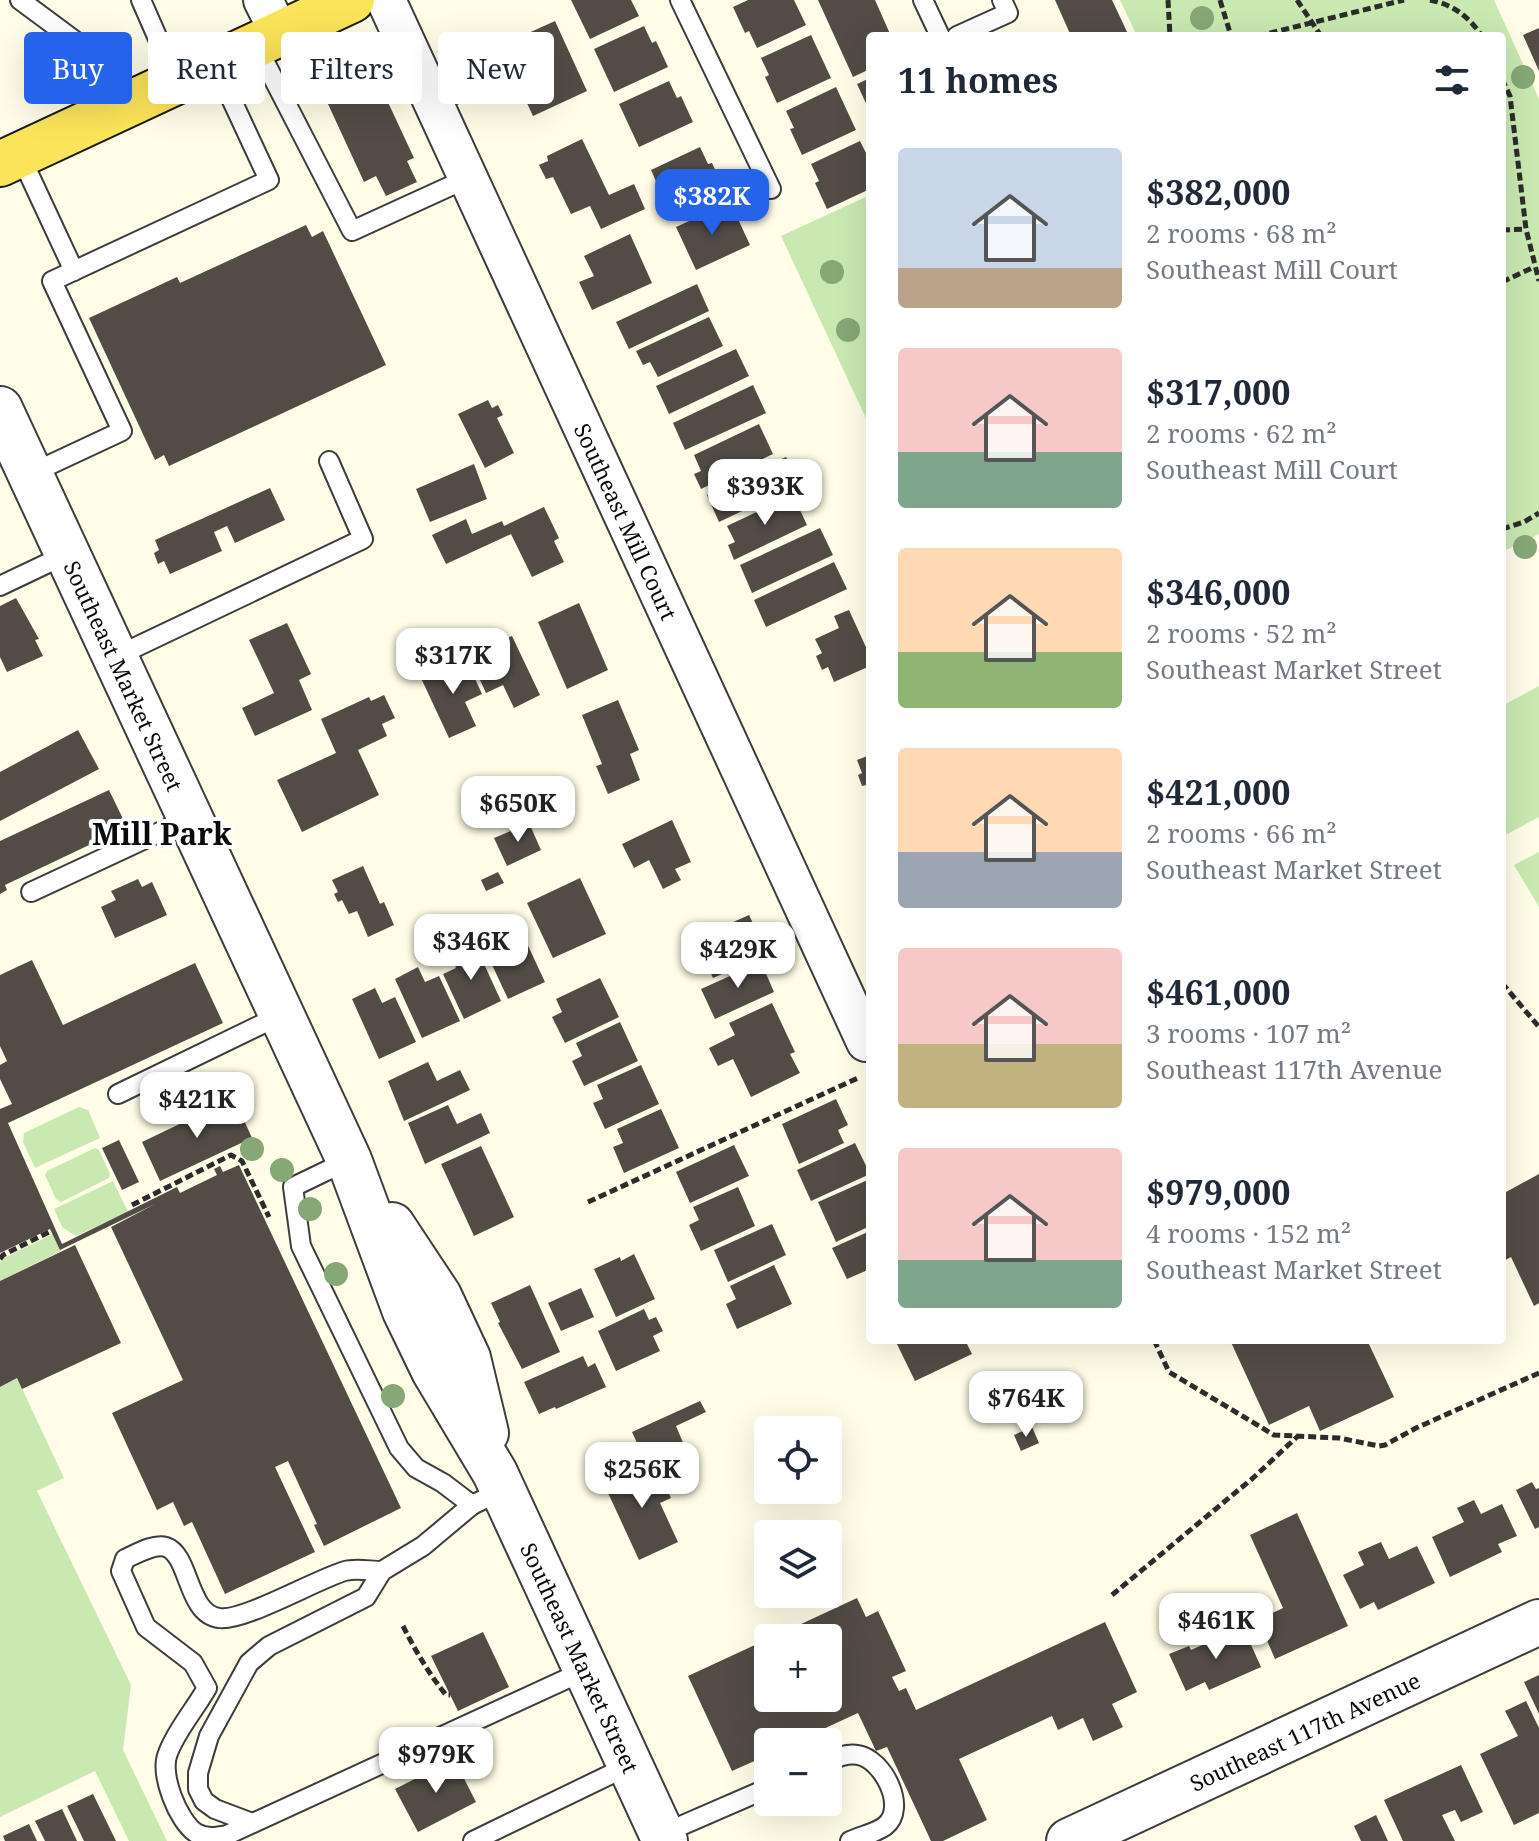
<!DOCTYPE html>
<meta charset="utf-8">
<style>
:root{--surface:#fff;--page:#f2f2f3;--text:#1f2937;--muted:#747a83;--accent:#2563eb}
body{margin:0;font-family:"Noto Serif",serif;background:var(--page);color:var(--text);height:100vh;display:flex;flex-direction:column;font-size:30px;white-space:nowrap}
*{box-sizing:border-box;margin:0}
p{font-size:26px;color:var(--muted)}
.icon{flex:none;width:44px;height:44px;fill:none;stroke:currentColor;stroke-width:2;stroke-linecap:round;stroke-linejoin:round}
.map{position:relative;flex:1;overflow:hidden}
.sheet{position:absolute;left:866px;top:32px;width:640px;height:1312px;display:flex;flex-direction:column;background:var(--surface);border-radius:8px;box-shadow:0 8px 32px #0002}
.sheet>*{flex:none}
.hud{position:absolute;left:24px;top:32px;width:722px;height:72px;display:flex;gap:16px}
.fabs{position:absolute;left:754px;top:1416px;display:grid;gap:16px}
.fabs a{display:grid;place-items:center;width:88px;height:88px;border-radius:8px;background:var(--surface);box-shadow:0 8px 32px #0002;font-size:40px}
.price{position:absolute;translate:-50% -68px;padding:0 18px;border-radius:16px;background:#fff;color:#222;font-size:26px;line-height:52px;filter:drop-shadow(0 2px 4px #0008)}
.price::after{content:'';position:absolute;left:50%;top:48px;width:24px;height:18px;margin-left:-12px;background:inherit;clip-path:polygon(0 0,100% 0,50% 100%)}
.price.selected{background:var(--accent);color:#fff}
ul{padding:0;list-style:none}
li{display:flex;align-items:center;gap:24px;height:200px;padding:0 32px}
li span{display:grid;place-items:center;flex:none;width:224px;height:160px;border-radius:8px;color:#555}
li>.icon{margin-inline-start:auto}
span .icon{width:96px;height:96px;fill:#fffc;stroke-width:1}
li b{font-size:34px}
h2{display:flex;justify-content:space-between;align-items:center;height:96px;padding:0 32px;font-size:34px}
.tag{padding:0 28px;border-radius:8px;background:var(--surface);box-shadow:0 8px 32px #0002;font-size:28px;line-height:72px}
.tag.selected{background:var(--accent);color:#fff}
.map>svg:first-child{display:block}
</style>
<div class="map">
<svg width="1539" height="1841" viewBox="0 0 1539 1841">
<rect width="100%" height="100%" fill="#fffde7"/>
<!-- green -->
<g fill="#c9e9b1">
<path d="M1120,0H1494L1539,99V534L1502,552V36H1137Z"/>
<path d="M870,195V427L781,236Z"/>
<path d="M1539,686V817L1502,837V706Z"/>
<path d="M1539,852V907L1514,865Z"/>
<path d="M79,1107L88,1110L100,1138L35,1168L23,1142L24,1133Z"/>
<path d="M95,1148L99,1150L110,1174L109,1178L61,1202L56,1199L45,1175L47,1171Z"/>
<path d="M113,1181L128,1212L76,1236L62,1227L54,1209Z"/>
<path d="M53,1234L61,1251L0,1281V1263L2,1259Z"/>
<path d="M17,1378L64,1478L37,1491L131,1685L123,1750L167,1841H129L95,1771L0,1817V1387Z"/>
</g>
<!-- building -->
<g fill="#534c46">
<path d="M571,0H631L639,16L590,39Z"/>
<path d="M748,0H794L806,25L757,48L749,31L745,33L733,7Z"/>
<path d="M818,0H875L891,36H870V69L853,77Z"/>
<path d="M1055,0H1112L1129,36H1071Z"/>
<path d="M555,21L587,91L533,116L500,46Z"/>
<path d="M644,26L652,43L656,41L668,67L614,92L594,49Z"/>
<path d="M1539,28V71L1523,35Z"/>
<path d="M811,35L831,78L777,103L765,77L769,75L761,58Z"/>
<path d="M372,68L414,158L407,161L417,182L386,196L376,176L364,182L322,91Z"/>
<path d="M870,78V112L857,84Z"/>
<path d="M669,81L677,98L681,96L693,122L639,147L619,104Z"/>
<path d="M836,87L856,130L802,155L790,129L794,128L786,111Z"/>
<path d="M582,139L609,195L634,184L645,209L601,229L590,206L571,214L553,177L546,179L539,165L548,161L547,156Z"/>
<path d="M860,141L870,161V189L827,209L815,183L819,181L811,164Z"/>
<path d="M700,147L708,164L712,163L724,189L670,213L651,170Z"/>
<path d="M726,204L734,220L738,219L750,245L696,270L676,227Z"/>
<path d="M306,225L312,237L323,231L386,365L169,466L164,455L155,460L89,318L177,277L180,283Z"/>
<path d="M630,234L652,283L592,310L579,282L594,276L584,256Z"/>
<path d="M697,284L709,311L629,349L616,322Z"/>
<path d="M709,317L723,346L658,377L650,362L643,365L636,351Z"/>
<path d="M736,349L749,376L669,414L656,386Z"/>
<path d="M753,385L766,413L685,450L673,423Z"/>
<path d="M488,400L492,408L498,405L503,415L497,418L514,453L485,468L458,414Z"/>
<path d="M759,424L773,454L701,489L694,474L701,471L694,455Z"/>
<path d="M786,457L799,484L719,522L707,495Z"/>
<path d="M474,464L487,499L430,522L416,489Z"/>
<path d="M270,488L285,520L235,543L227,526L214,532L222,551L170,574L164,561L158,564L154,553L159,550L155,540Z"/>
<path d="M793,495L807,525L734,560L728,545L735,542L727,526Z"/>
<path d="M544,507L559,538L554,541L564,562L532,577L511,534L446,564L432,535L466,519L472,534L502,521L504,526Z"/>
<path d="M820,528L833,555L752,593L740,565Z"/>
<path d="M834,562L847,589L766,627L754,600Z"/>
<path d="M16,598L39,639L35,640L43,656L7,672L0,657V606Z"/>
<path d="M579,603L608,670L567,689L538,622Z"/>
<path d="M849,610L870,656V666L834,682L828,667L822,670L816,656L822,653L815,639L839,628L834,616Z"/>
<path d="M287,623L311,674L299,680L312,710L255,736L242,708L274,693L249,640Z"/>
<path d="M512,636L540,695L514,708L503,685L486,693L469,656Z"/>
<path d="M465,657L482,694L465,702L476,726L449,738L421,678Z"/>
<path d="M384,695L395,718L382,724L387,736L358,750L379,795L302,832L277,780L336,753L321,719L369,697L371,701Z"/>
<path d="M618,700L639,750L630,754L640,780L608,794L596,766L602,764L582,715Z"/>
<path d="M78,730L99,769L0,821V772Z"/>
<path d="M870,755V793L866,785L862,786L858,775L862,773L857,760Z"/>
<path d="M109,790L127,827L5,885L7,890L0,894V841Z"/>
<path d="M672,820L691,862L675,869L681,880L663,889L649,860L634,868L622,844Z"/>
<path d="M529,823L541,850L507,866L494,838Z"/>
<path d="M363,866L380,904L384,902L394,925L368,937L357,911L349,914L342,900L338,902L334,894L338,892L332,880Z"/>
<path d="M498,872L504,883L486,891L481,880Z"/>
<path d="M580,878L606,934L553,958L527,903Z"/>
<path d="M138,879L142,887L152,882L167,915L115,938L101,907L116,900L111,891Z"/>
<path d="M749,915L761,940L751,945L758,958L713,978L695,939Z"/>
<path d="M517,922L545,982L508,999L487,954L500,948L493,933Z"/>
<path d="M474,942L501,1001L464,1019L443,974L456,968L450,953Z"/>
<path d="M32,960L63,1025L195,963L223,1023L8,1123L62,1244L177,1187L180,1193L217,1175L214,1169L220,1166L223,1172L239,1165L401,1508L324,1546L314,1525L317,1524L288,1461L275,1467L315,1552L225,1594L192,1522L184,1526L173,1502L157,1510L112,1413L183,1380L111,1227L155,1204L60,1250L50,1229L0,1253V1109L12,1104L0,1079V1065L7,1061L0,1046V975Z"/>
<path d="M761,962L774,992L715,1019L701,989Z"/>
<path d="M418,967L425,982L439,976L460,1021L422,1038L395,979Z"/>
<path d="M600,978L619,1017L565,1043L552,1017L562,1012L556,999Z"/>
<path d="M375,988L382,1003L395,997L416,1042L379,1059L352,999Z"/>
<path d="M772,1003L795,1052L790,1054L800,1073L751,1097L733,1059L718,1066L709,1048L735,1035L729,1023Z"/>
<path d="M620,1022L638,1061L584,1086L572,1061L582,1056L576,1043Z"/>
<path d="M428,1062L437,1081L460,1070L470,1090L404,1121L388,1081Z"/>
<path d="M641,1065L659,1104L605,1129L593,1103L603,1099L597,1085Z"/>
<path d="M234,1098L252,1138L160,1181L142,1142Z"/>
<path d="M836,1099L848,1125L838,1130L844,1143L799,1164L782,1124Z"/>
<path d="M448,1105L457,1124L481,1113L490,1133L425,1164L408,1123Z"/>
<path d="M661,1109L679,1148L624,1173L613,1147L623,1143L617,1129Z"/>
<path d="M119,1140L139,1182L122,1190L102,1148Z"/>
<path d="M855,1143L870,1174L811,1201L797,1170Z"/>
<path d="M734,1145L749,1176L690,1203L676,1172Z"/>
<path d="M481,1146L514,1217L474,1236L441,1164Z"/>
<path d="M1539,1174V1303L1534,1306L1511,1257L1502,1262V1183L1506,1192Z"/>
<path d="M870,1179V1226L836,1242L818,1202Z"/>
<path d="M738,1187L755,1226L701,1251L689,1225L699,1220L693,1207Z"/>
<path d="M772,1224L786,1255L728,1282L714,1250Z"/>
<path d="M870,1231V1269L847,1279L832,1248Z"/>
<path d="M75,1245L121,1343L22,1389L17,1378L0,1387V1281Z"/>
<path d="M634,1254L655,1299L616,1317L594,1269L620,1257L621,1261Z"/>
<path d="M774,1265L792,1304L737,1329L726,1304L736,1299L730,1286Z"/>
<path d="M530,1285L560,1352L522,1369L498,1323L500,1322L491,1303Z"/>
<path d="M581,1288L594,1317L561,1331L548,1303Z"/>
<path d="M644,1309L649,1320L656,1317L663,1331L653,1336L660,1351L616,1371L598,1331Z"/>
<path d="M895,1340H965L972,1354L915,1381Z"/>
<path d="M1230,1340H1367L1394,1397L1320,1431L1309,1406L1269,1425Z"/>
<path d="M583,1356L588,1367L595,1363L606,1387L556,1409L555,1407L539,1414L524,1382Z"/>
<path d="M700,1401L706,1412L676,1426L687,1452L649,1469L632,1432Z"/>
<path d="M1032,1427L1039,1443L1021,1451L1014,1435Z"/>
<path d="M642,1464L650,1481L661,1476L671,1498L660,1503L678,1542L639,1560L603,1482Z"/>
<path d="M1532,1482L1536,1489L1539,1488V1527L1535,1529L1516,1490Z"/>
<path d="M1474,1500L1481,1514L1502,1504L1517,1536L1498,1544L1502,1552L1450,1577L1432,1537L1464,1522L1457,1508Z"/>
<path d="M1297,1513L1348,1626L1275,1659L1258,1620L1283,1608L1250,1535Z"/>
<path d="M1381,1542L1389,1559L1417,1546L1435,1583L1378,1610L1374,1602L1360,1609L1343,1575L1364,1565L1358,1552Z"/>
<path d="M857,1598L866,1617L878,1611L906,1671L892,1677L899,1691L906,1688L916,1710L1105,1622L1137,1692L1112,1704L1123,1727L1093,1741L1083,1718L1058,1730L1052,1716L959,1759L987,1820L943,1841H931L887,1747L876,1751L858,1713L795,1742H768V1755L732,1771L688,1676L768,1639V1698H828V1638H771Z"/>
<path d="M1243,1627L1261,1667L1209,1690L1205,1682L1186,1691L1169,1654L1189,1646L1191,1650Z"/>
<path d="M483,1632L509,1687L458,1711L431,1656Z"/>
<path d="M1539,1675V1714L1524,1682Z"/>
<path d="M1526,1701L1539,1728V1813L1514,1825L1480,1754L1518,1736L1505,1711Z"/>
<path d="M454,1759L476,1802L418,1832L395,1789Z"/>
<path d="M1461,1765L1483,1812L1461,1822L1455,1810L1442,1815L1455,1841H1403L1384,1800Z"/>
<path d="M93,1794L116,1841H84L67,1806Z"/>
<path d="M62,1809L77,1841H45L35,1821Z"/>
<path d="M1376,1815L1388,1841H1361L1354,1826Z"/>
<path d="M29,1824L37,1841H5L3,1836Z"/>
</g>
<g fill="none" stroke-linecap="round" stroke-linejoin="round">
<defs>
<g id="service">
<path d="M20,0L82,46L114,112"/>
<path d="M141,0L177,82"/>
<path d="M680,0L771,189"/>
<path d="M923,0L940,36"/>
<path d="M957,36L1008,13L1002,0"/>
<path d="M256,45L352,231L468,178"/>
<path d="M434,103L501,74"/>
<path d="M20,155L74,271"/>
<path d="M30,474L122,431L52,281L269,180L215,64"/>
<path d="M0,586L67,554"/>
<path d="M115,657L363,539L329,461"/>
<path d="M31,892L190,818"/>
<path d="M118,1094L281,1015"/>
<path d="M349,1160L293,1187L301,1246L399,1448L416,1468L443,1483L472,1505"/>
<path d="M382,1571C370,1571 356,1568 345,1571C317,1579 243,1622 219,1618C187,1614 190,1555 166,1547C154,1543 136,1554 125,1559L121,1571L146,1627L193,1663L207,1688C195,1709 176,1731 168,1753C159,1774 178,1821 196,1833C206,1839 217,1837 227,1835L586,1670"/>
<path d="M828,1762C838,1757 847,1753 858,1755C883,1759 908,1808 885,1826C876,1833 861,1836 850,1841"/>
<path d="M252,1823L215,1809L204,1801L198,1789V1773L209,1736L249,1663L269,1646L366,1597L382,1571L423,1546L472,1505L503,1490"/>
<path d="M662,1834L768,1788"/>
<path d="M473,1841L630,1765"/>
</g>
<g id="minor">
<path d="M263,0L280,34"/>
<path id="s1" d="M386,0L866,1042"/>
</g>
<g id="tertiary">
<path id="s2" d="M0,409L349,1160L405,1311L434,1371L495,1473L665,1841"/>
<path d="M392,1225L439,1296L468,1358L486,1433"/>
<path id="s3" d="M1069,1841L1539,1622"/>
</g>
<path id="primary" d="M0,164L352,0"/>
</defs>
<!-- service casing -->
<use href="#service" stroke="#3d3d3d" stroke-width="22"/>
<!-- minor casing -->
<use href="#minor" stroke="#3d3d3d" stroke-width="42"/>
<!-- tertiary casing -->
<use href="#tertiary" stroke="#3d3d3d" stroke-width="48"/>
<!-- primary casing -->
<use href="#primary" stroke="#1b1b1b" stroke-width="48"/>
<!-- path -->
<g stroke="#2c2c2c" stroke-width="5" stroke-dasharray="8 4" stroke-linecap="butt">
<path d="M1168,0L1170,36"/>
<path d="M1220,0L1231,36"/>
<path d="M1297,0L1321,36"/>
<path d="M1430,0C1454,5 1468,16 1482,36"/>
<path d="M1258,36L1404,0"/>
<path d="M1502,79L1510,96L1526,229L1539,281"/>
<path d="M1502,230L1526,229"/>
<path d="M1502,282L1534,267"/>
<path d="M1502,529L1524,522L1539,513"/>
<path d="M1502,983L1539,1027"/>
<path d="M588,1202L860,1077"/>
<path d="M132,1205L231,1155L242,1161L269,1217"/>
<path d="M0,1259L3,1255L51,1231"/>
<path d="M1154,1340L1169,1372L1274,1435L1339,1438L1379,1446L1385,1445L1416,1428L1539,1373"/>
<path d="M1112,1595L1253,1478L1298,1436"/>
<path d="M403,1626C415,1650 429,1674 446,1695H450"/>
</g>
<!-- service -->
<use href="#service" stroke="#fff" stroke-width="18"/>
<!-- minor -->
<use href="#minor" stroke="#fff" stroke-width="38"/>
<!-- tertiary -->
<use href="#tertiary" stroke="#fff" stroke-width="44"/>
<!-- primary -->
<use href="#primary" stroke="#fce45a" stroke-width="44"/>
</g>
<!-- trees -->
<g fill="#85a876">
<circle cx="1202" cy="18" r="12"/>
<circle cx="1523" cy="77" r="12"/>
<circle cx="832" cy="272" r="12"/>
<circle cx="848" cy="330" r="12"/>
<circle cx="1525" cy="547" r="12"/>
<circle cx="252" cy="1149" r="12"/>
<circle cx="282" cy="1170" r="12"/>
<circle cx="310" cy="1209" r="12"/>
<circle cx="336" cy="1274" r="12"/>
<circle cx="393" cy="1396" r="12"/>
</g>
<g text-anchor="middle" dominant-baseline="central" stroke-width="8" stroke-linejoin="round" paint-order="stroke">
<!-- street labels -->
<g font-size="22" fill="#0a0a0a" stroke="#fff">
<text stroke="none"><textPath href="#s1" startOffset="574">Southeast Mill Court</textPath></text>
<text stroke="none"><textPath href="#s2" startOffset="294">Southeast Market Street</textPath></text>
<text stroke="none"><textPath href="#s2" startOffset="1378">Southeast Market Street</textPath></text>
<text stroke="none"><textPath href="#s3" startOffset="260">Southeast 117th Avenue</textPath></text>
</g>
<!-- district labels -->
<g font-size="30" font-weight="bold" fill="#0a0a0a" stroke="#fff">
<text x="162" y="833">Mill Park</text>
</g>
</g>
</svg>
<div class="fabs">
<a><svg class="icon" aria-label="locate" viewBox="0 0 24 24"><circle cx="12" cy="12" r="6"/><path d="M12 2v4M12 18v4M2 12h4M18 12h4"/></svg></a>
<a><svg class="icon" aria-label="layers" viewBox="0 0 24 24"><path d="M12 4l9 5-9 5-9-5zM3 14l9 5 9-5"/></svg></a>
<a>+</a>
<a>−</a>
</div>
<b class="price selected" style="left:712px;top:237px">$382K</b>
<b class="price" style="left:765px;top:527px">$393K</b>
<b class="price" style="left:453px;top:696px">$317K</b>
<b class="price" style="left:518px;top:844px">$650K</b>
<b class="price" style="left:471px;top:982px">$346K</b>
<b class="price" style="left:738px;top:990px">$429K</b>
<b class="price" style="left:197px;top:1140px">$421K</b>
<b class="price" style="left:1026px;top:1439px">$764K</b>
<b class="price" style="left:642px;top:1510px">$256K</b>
<b class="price" style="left:1216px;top:1661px">$461K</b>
<b class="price" style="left:436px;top:1795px">$979K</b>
<div class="hud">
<a class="tag selected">Buy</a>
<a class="tag">Rent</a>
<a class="tag">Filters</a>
<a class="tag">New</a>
</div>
<section class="sheet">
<h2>11 homes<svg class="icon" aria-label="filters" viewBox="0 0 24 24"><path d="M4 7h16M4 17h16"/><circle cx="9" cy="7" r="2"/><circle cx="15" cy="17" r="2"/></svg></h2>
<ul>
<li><span style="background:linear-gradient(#c9d6e8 75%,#b9a48a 0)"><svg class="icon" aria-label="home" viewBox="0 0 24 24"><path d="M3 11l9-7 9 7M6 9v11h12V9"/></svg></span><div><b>$382,000</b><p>2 rooms · 68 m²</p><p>Southeast Mill Court</p></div></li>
<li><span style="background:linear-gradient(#f6c9c9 65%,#7fa58c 0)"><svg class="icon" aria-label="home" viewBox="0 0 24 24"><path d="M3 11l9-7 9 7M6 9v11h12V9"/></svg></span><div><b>$317,000</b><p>2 rooms · 62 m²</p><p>Southeast Mill Court</p></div></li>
<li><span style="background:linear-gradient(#ffd9b3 65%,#8fb573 0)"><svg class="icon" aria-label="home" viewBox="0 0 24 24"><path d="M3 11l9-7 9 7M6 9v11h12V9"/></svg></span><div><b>$346,000</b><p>2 rooms · 52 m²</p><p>Southeast Market Street</p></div></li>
<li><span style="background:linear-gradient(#ffd9b3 65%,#9aa5b1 0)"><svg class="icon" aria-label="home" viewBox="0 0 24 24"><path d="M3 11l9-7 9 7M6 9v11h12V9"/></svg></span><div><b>$421,000</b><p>2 rooms · 66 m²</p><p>Southeast Market Street</p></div></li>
<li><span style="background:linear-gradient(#f6c9c9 60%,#c2b280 0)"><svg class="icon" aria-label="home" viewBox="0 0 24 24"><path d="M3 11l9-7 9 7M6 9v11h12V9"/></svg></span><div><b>$461,000</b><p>3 rooms · 107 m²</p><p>Southeast 117th Avenue</p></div></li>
<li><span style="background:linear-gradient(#f6c9c9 70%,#7fa58c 0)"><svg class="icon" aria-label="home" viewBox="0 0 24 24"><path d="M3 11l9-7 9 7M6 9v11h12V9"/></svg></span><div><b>$979,000</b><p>4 rooms · 152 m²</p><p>Southeast Market Street</p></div></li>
</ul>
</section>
</div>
